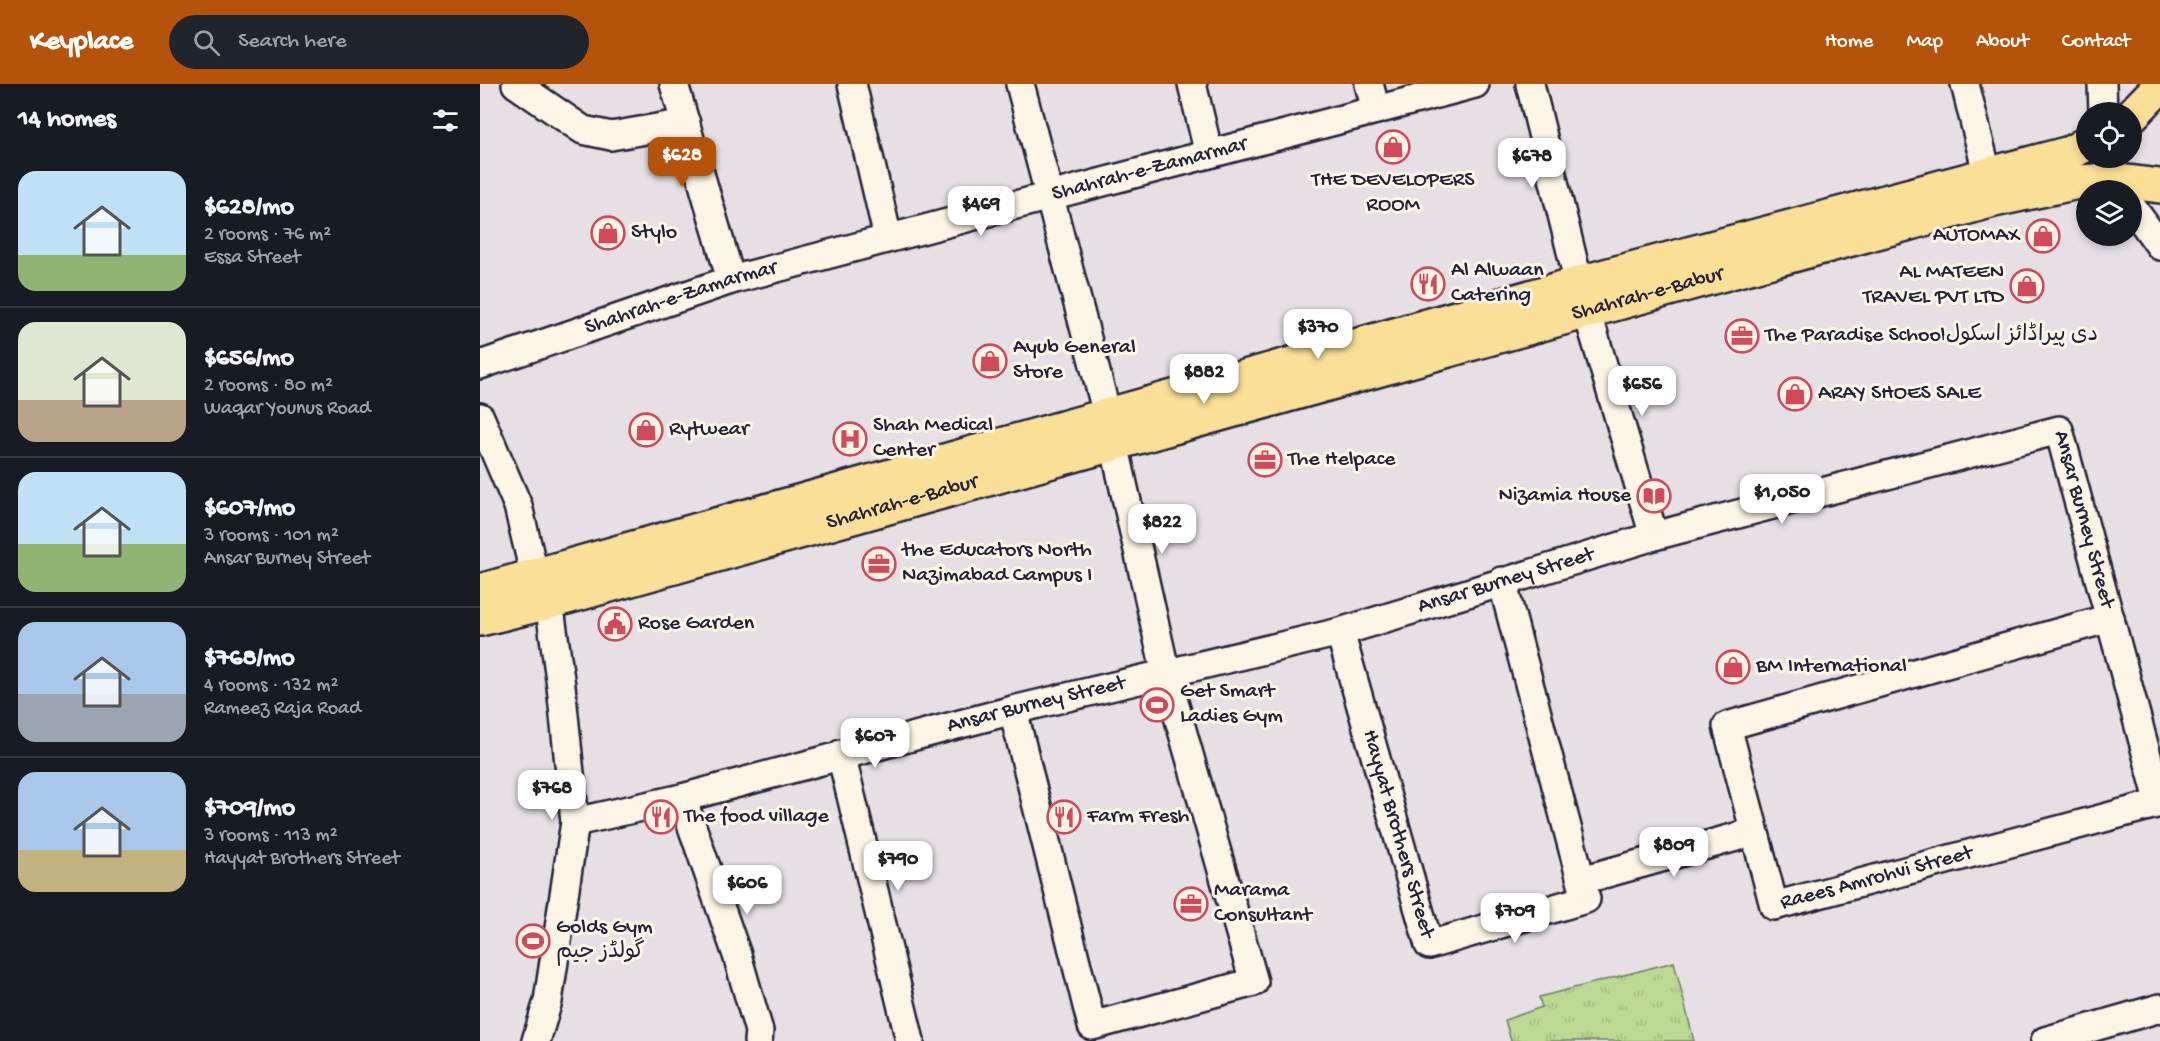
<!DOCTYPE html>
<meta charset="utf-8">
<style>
:root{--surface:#171b24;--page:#20242c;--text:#f1f3f6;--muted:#9ea1a6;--line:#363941;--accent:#b45309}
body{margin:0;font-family:"Gochi Hand","Playpen Sans Arabic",sans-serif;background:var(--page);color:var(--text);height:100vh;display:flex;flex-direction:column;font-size:22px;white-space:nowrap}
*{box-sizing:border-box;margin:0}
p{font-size:20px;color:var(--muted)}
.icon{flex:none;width:33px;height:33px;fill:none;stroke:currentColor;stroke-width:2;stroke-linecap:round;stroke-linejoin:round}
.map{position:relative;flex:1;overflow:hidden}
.side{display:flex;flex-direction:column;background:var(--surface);width:480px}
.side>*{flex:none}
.fabs{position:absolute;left:1596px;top:18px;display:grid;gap:12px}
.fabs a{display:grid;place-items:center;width:66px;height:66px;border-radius:50%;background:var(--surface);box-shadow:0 3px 9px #0003;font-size:30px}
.price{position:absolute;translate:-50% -51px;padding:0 14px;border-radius:12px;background:#fff;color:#222;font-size:20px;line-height:39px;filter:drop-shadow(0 2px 3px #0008)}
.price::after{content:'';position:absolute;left:50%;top:36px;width:18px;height:14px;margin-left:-9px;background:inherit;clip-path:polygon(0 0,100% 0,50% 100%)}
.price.active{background:var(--accent);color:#fff}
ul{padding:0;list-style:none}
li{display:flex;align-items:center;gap:18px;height:150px;padding:0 18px}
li+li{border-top:2px solid var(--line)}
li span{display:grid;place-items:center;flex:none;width:168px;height:120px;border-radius:18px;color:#555}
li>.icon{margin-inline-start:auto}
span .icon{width:72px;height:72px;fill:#fffc;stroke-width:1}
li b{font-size:26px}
h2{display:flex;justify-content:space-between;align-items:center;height:72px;padding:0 18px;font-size:26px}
header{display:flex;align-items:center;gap:36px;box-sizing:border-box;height:84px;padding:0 30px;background:var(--accent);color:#fff}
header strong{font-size:28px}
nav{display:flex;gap:33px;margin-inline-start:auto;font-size:21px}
.search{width:420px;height:54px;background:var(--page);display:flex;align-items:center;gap:15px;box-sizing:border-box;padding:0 21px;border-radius:33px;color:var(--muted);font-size:22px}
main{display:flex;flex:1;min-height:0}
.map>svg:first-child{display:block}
</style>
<header>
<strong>Keyplace</strong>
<div class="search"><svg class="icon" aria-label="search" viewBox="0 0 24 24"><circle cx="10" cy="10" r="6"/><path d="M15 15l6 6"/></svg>Search here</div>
<nav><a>Home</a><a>Map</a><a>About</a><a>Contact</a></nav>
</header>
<main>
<section class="side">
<h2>14 homes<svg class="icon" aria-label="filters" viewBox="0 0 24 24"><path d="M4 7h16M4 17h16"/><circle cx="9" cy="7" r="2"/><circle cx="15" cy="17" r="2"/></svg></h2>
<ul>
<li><span style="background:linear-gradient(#bfe0f5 70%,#8fb573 0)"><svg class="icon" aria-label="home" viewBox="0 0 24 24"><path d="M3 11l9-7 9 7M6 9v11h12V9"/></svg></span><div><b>$628/mo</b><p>2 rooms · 76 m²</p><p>Essa Street</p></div></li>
<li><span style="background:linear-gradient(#dfe7d0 65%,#b9a48a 0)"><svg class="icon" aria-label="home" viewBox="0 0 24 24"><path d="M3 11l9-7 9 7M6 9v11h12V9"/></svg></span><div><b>$656/mo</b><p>2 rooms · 80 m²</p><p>Waqar Younus Road</p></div></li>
<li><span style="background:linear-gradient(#bfe0f5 60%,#8fb573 0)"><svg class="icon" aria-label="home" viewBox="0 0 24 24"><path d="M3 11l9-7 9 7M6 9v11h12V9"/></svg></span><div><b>$607/mo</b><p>3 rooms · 101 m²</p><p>Ansar Burney Street</p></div></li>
<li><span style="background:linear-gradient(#a9c7e8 60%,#9aa5b1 0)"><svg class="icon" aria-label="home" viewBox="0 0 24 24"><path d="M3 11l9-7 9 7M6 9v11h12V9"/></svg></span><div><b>$768/mo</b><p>4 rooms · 132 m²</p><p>Rameez Raja Road</p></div></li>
<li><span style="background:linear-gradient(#a9c7e8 65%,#c2b280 0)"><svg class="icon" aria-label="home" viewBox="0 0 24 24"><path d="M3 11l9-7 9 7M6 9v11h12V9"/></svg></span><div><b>$709/mo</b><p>3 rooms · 113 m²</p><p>Hayyat Brothers Street</p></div></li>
</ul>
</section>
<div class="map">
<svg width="1680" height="957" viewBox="0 0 1680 957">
<defs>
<pattern id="grass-tufts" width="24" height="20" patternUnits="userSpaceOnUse" patternTransform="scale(1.5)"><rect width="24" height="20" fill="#bbd992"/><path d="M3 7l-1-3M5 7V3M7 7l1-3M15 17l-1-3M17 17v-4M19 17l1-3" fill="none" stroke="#a0ba7f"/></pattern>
</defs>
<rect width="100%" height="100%" fill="#e6e0e4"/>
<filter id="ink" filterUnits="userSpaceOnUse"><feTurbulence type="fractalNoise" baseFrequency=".0167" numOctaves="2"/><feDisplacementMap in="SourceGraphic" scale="12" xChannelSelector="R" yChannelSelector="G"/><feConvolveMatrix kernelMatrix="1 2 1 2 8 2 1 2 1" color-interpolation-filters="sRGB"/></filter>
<g filter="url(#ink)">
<!-- grass -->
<path fill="url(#grass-tufts)" stroke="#6e7e66" stroke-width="1.5" d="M1194,878L1214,957H1031L1025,936L1062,923L1059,913Z"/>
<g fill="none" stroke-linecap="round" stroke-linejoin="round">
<defs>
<g id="minor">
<path d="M36,0L103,46L131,52L206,39"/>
<path d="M194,0L251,196"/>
<path d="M372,0L408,154"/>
<path d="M540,0L627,330"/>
<path d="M712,0L729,70"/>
<path d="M889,0L896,26"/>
<path d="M1050,0L1099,200"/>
<path d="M1485,0L1512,109"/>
<path d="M1622,0L1623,28"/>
<path d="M1628,74L1632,96L1639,106"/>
<path d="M1652,123L1680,162"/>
<path d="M1107,227L1174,452"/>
<path id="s1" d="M0,281L251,196L995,0"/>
<path d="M0,333L38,422L55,493"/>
<path id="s2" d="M1630,534L1247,642L1294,822L1680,719"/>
<path id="s3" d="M860,548L949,861L1106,815L1022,497"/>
<path d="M533,626L612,942L774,898L686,590L634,360"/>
<path d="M361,670L430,957"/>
<path d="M202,714L257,871L279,947L278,957"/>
<path id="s4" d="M95,738L202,714L533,626L860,548L1174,452L1579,346L1680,720"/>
<path d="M1102,796L1274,748"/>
<path d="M56,957L68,917L95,738L81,602L69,518"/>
<path d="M1565,957L1680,924"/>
</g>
<g id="major">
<path d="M1652,31L1680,2"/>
<path d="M0,507L1129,191L1590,69L1606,60"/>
<path id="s5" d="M0,535L69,518L1079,235L1514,116L1598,98L1632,96L1680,102"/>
</g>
</defs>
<!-- minor casing -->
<use href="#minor" stroke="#22223b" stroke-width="32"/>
<!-- major casing -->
<use href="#major" stroke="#22223b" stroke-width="38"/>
<!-- minor -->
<use href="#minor" stroke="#fcf5e5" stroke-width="27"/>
<!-- major -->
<use href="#major" stroke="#fadf96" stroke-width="33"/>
</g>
</g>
<!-- icons -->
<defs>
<symbol id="shop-ring" viewBox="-11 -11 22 22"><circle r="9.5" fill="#fcf5e5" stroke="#d1495b" stroke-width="1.5"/><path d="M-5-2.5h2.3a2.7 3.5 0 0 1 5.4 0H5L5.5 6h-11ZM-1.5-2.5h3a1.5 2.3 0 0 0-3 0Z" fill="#d1495b"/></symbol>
<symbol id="restaurant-ring" viewBox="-11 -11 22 22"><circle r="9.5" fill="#fcf5e5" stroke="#d1495b" stroke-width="1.5"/><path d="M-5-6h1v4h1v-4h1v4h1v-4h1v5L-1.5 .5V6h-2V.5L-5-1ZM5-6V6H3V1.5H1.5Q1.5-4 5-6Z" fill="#d1495b"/></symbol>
<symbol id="office-ring" viewBox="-11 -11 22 22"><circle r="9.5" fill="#fcf5e5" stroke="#d1495b" stroke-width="1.5"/><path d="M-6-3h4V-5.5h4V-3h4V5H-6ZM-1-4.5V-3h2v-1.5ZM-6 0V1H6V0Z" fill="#d1495b"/></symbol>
<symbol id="hospital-ring" viewBox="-11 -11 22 22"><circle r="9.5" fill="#fcf5e5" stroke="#d1495b" stroke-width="1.5"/><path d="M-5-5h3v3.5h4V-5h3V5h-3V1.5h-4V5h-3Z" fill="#d1495b"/></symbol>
<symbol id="library-ring" viewBox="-11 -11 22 22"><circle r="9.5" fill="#fcf5e5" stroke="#d1495b" stroke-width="1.5"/><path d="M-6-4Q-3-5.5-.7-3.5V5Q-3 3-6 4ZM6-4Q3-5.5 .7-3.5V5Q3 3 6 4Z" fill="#d1495b"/></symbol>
<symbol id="civic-ring" viewBox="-11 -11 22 22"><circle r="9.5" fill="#fcf5e5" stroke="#d1495b" stroke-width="1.5"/><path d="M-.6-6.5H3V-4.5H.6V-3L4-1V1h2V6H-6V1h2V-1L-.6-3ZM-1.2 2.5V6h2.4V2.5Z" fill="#d1495b"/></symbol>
<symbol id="stadium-ring" viewBox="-11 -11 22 22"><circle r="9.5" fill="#fcf5e5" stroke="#d1495b" stroke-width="1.5"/><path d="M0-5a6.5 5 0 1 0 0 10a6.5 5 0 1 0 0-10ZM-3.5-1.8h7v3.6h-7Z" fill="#d1495b"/></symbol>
</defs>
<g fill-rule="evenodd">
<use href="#shop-ring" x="894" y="44" width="38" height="38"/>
<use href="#shop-ring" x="109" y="130" width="38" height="38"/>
<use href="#shop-ring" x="1544" y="133" width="38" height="38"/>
<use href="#restaurant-ring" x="929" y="181" width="38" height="38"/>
<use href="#shop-ring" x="1528" y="183" width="38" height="38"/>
<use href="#office-ring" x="1243" y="233" width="38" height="38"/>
<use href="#shop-ring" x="491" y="258" width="38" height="38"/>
<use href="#shop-ring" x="1296" y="291" width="38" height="38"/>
<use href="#shop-ring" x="147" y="327" width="38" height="38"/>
<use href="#hospital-ring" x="351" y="336" width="38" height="38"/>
<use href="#office-ring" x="766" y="357" width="38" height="38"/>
<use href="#library-ring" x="1155" y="393" width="38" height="38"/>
<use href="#office-ring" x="380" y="461" width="38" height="38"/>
<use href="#civic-ring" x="116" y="521" width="38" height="38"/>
<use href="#shop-ring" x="1234" y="564" width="38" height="38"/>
<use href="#stadium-ring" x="658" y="602" width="38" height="38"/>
<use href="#restaurant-ring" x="162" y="714" width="38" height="38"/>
<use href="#restaurant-ring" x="565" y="714" width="38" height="38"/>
<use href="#office-ring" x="692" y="801" width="38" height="38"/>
<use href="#stadium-ring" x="34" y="838" width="38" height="38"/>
</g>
<g text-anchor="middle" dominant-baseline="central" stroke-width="6" stroke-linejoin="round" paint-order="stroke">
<!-- street labels -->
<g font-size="22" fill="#22223b" stroke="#fcf5e5">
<text stroke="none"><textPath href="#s1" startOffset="698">Shahrah-e-Zamarmar</textPath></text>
<text stroke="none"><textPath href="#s5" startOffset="1212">Shahrah-e-Babur</textPath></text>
<text stroke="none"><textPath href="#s1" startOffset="212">Shahrah-e-Zamarmar</textPath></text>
<text stroke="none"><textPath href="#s5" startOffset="438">Shahrah-e-Babur</textPath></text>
<text stroke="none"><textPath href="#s4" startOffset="1628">Ansar Burney Street</textPath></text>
<text stroke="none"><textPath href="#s4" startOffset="962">Ansar Burney Street</textPath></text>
<text stroke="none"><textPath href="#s4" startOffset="476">Ansar Burney Street</textPath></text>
<text stroke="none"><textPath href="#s3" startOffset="210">Hayyat Brothers Street</textPath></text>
<text stroke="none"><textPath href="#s2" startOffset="690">Raees Amrohvi Street</textPath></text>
</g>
<!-- poi labels -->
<g font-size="22" fill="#22223b" stroke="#fcf5e5" text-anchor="start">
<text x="913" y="97" text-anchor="middle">THE DEVELOPERS<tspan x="913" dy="25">ROOM</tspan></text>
<text x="151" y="149">Stylo</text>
<text x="1540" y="152" text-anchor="end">AUTOMAX</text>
<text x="971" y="187">Al Alwaan<tspan x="971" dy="25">Catering</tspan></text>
<text x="1524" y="189" text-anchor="end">AL MATEEN<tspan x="1524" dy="25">TRAVEL PVT LTD</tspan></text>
<text x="1285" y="252">The Paradise Schoolدی پیراڈائز اسکول</text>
<text x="533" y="264">Ayub General<tspan x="533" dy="25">Store</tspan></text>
<text x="1338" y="310">ARAY SHOES SALE</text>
<text x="393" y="342">Shah Medical<tspan x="393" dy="25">Center</tspan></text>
<text x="189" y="346">Rytwear</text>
<text x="808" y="376">The Helpace</text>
<text x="1151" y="412" text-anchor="end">Nizamia House</text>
<text x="422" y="467">the Educators North<tspan x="422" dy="25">Nazimabad Campus I</tspan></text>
<text x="158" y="540">Rose Garden</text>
<text x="1276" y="583">BM International</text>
<text x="700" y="608">Get Smart<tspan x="700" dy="25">Ladies Gym</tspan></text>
<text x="204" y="733">The food village</text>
<text x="607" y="733">Farm Fresh</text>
<text x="734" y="807">Marama<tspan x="734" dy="25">Consultant</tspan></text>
<text x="76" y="844">Golds Gym<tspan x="76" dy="25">گولڈز جیم</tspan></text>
</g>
</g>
</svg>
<div class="fabs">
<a><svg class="icon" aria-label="locate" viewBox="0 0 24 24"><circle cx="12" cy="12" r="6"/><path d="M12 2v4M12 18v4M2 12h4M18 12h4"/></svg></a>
<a><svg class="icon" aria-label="layers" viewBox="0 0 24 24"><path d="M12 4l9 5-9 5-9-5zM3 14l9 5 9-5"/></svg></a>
</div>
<b class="price active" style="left:202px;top:104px">$628</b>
<b class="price" style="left:1052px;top:105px">$678</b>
<b class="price" style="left:501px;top:153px">$469</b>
<b class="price" style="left:838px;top:276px">$370</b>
<b class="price" style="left:724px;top:321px">$882</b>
<b class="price" style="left:1162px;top:333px">$656</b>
<b class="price" style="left:1302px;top:441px">$1,050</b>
<b class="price" style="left:682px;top:471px">$822</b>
<b class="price" style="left:395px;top:685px">$607</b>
<b class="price" style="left:72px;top:737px">$768</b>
<b class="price" style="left:1194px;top:794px">$809</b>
<b class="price" style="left:418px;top:808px">$790</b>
<b class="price" style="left:267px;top:832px">$606</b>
<b class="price" style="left:1035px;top:860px">$709</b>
</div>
</main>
